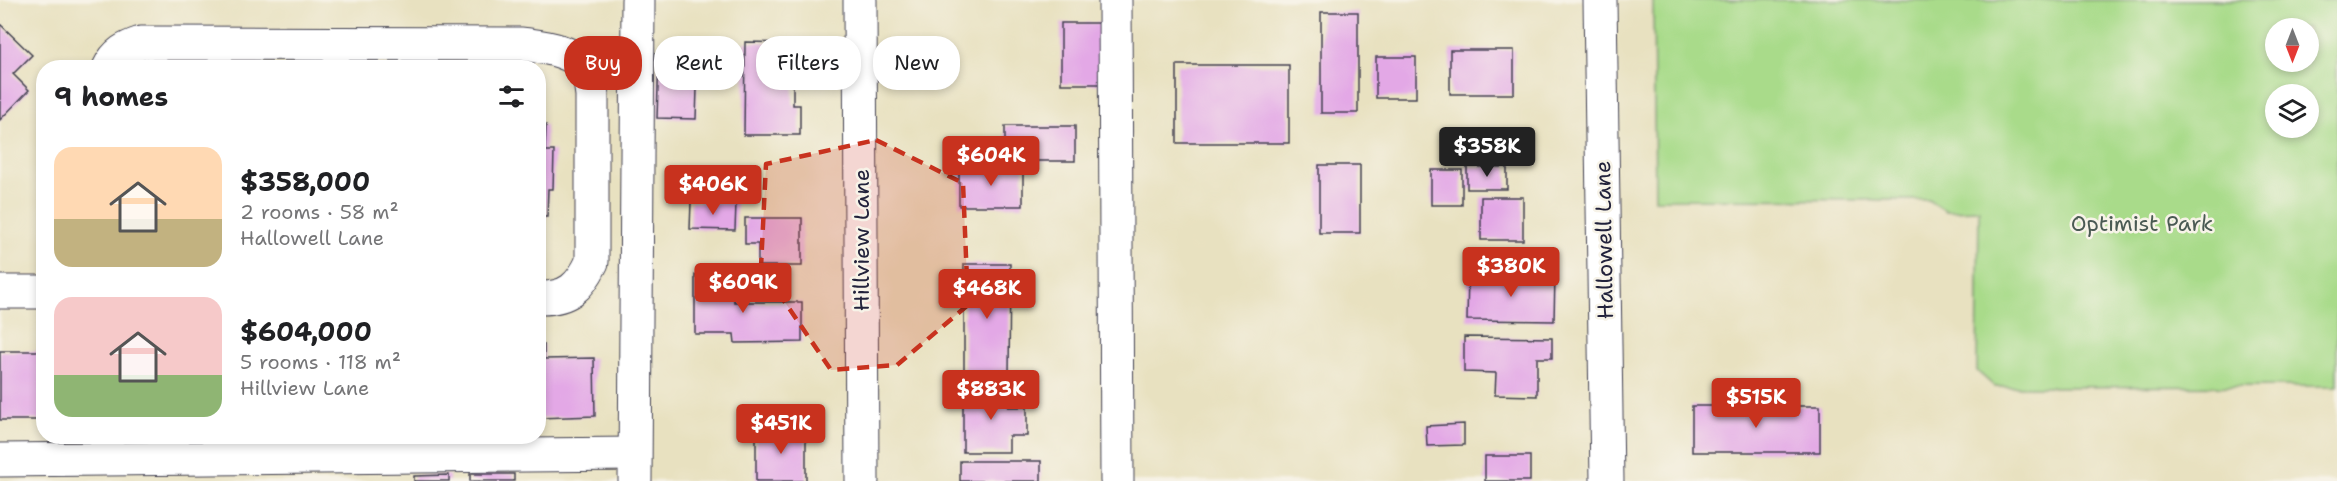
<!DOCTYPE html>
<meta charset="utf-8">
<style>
:root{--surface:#fff;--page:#f6f6f6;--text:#202124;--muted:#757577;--accent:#c8321e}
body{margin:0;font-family:"Shantell Sans",sans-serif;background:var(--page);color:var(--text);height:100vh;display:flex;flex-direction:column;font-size:22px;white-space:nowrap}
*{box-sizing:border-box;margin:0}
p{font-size:20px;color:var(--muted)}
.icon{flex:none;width:33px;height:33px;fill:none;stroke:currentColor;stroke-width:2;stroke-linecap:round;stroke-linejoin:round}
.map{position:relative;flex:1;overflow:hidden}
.details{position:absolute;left:36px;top:60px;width:510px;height:384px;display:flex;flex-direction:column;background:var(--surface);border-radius:24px;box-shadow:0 3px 9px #0003}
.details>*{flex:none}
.guide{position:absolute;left:564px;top:36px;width:570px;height:54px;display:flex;gap:12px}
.needle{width:39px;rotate:180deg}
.controls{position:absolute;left:2265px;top:18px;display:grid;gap:12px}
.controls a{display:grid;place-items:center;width:54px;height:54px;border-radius:50%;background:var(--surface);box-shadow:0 3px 9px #0003;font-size:30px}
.price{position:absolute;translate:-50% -51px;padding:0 14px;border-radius:6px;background:var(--accent);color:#fff;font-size:20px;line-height:39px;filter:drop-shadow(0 2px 3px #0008)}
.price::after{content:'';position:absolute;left:50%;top:36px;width:18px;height:14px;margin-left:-9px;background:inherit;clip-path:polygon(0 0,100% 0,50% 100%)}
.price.on{background:#222;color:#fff}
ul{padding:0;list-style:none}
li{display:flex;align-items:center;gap:18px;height:150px;padding:0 18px}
li span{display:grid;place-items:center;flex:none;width:168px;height:120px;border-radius:18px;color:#555}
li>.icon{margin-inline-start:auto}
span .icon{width:72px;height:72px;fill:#fffc;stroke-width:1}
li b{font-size:26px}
h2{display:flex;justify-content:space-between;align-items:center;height:72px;padding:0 18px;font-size:26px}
.pill{padding:0 21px;border-radius:24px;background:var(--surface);box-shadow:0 3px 9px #0003;font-size:21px;line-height:54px}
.pill.on{background:var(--accent);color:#fff}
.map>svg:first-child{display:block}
</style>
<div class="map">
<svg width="2337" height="481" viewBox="0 0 2337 481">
<rect width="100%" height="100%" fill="#f7f3e8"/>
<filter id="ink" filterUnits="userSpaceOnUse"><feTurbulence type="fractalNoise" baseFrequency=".0167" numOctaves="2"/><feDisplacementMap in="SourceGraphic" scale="12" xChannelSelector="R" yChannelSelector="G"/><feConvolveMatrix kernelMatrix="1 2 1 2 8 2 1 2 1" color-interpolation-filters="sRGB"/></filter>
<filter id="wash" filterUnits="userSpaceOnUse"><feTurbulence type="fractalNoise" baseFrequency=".008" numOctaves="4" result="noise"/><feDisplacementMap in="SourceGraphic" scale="24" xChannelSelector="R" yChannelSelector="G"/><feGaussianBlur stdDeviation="1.35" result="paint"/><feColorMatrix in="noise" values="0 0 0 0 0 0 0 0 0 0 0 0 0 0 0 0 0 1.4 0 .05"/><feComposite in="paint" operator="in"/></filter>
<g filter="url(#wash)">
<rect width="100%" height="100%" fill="#e8e1c0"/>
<!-- green -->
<path fill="#a9db8a" stroke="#667e62" stroke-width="1.5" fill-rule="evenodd" d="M1653,0H2337V386L1995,387L1977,371L1979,210L1946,211L1929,200L1655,199ZM2308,28V62H2276V28ZM2308,94V128H2276V94Z"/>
<g id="blocks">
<!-- building -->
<g fill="#e3a8e6">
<rect x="1321" y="12" width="37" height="101"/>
<rect x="1061" y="23" width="48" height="61"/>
<path d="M0,24L32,55L13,74L29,90L0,120Z"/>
<path d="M745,42L793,43V105H800V135H744Z"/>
<rect x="1450" y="50" width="64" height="44"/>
<path d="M659,56L698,58L696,119L657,118Z"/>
<rect x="1376" y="57" width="40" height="41"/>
<rect x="1177" y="65" width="112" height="78"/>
<path d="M538,125H546L545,151H554L553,189H548L547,217H538Z"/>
<rect x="1005" y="126" width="70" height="35"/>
<rect x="1319" y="165" width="41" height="68"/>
<rect x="959" y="167" width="64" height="39"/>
<rect x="1467" y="167" width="40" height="22"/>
<rect x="1431" y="170" width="31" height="35"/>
<rect x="1481" y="197" width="42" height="43"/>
<path d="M691,202L736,203L735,230L690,229Z"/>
<path d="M745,218H802V266H758V244H745Z"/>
<path d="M964,264H1010L1009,377H964Z"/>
<path d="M734,274V302H802V342L735,343L734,334H695V275Z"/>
<path d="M1468,275H1555L1554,321L1467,320Z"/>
<path d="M1464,337L1552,338V358H1537V396L1495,395L1496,373L1464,372Z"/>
<path d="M544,345V359L594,358L595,416L538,418V346Z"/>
<rect x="0" y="351" width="44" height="69"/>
<path d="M963,390H1008V407H1027V436H1009V452H963Z"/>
<rect x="1692" y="406" width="128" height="46"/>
<path d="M1464,424V445L1427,446L1426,426Z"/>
<rect x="756" y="430" width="50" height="51"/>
<rect x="1485" y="456" width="45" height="25"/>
<rect x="960" y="461" width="81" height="20"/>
<rect x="470" y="474" width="44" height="7"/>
<path d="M449,475V481H414V476Z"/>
</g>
</g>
</g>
<g filter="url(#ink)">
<use href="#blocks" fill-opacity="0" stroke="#403f4f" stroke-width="1.5"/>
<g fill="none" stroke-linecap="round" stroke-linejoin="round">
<defs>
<g id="minor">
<path d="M860,0L862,481"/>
<path d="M1115,0L1117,481"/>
<path d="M1600,0L1607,481"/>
<path d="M109,68C116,53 126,48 141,43L522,44C543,47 576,50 587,71C590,78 591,88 592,95V262C580,287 568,299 538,298"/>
<path d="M0,292H44"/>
<path d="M0,460L634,454"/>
<path d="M635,481L638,0"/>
</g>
</defs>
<!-- minor casing -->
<use href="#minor" stroke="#403f4f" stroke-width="35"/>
<!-- minor -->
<use href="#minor" stroke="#fff" stroke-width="33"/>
</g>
</g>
<!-- marked area -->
<path fill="#c8321e" fill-opacity="0.2" stroke="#c8321e" stroke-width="4.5" stroke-dasharray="12 8" stroke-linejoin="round" d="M876,140L963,183L968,305L897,365L831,370L761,267L766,164Z"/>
<g text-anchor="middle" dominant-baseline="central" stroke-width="5" stroke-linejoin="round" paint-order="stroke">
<!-- park labels -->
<g font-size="22" fill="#4a5a53" stroke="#f7f3e8">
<text x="2142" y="223">Optimist Park</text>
</g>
<!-- street labels -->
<g font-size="22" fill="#22223b" stroke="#f7f3e8">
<text transform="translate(861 240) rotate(-90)">Hillview Lane</text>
<text transform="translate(1604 240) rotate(-91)">Hallowell Lane</text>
</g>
</g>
</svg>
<div class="controls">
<a><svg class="needle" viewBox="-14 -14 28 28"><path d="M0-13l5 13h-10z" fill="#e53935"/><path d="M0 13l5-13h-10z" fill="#757577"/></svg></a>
<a><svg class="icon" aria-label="layers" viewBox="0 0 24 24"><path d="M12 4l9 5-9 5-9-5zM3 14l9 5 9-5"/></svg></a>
</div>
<b class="price on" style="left:1487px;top:178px">$358K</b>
<b class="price" style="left:991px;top:187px">$604K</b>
<b class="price" style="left:713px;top:216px">$406K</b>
<b class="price" style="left:1511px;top:298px">$380K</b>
<b class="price" style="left:743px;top:314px">$609K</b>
<b class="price" style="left:987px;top:320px">$468K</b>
<b class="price" style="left:991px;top:421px">$883K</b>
<b class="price" style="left:1756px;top:429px">$515K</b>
<b class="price" style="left:781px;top:455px">$451K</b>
<div class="guide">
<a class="pill on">Buy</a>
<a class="pill">Rent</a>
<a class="pill">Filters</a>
<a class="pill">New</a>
</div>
<section class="details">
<h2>9 homes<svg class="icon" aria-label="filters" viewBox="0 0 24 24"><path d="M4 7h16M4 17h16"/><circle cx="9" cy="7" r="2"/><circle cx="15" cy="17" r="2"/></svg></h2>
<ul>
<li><span style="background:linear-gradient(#ffd9b3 60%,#c2b280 0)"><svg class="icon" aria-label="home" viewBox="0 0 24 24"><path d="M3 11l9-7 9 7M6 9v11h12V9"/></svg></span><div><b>$358,000</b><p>2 rooms · 58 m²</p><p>Hallowell Lane</p></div></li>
<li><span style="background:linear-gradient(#f6c9c9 65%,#8fb573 0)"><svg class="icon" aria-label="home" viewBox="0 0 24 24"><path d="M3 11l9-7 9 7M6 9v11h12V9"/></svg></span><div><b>$604,000</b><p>5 rooms · 118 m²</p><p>Hillview Lane</p></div></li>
</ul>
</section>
</div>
